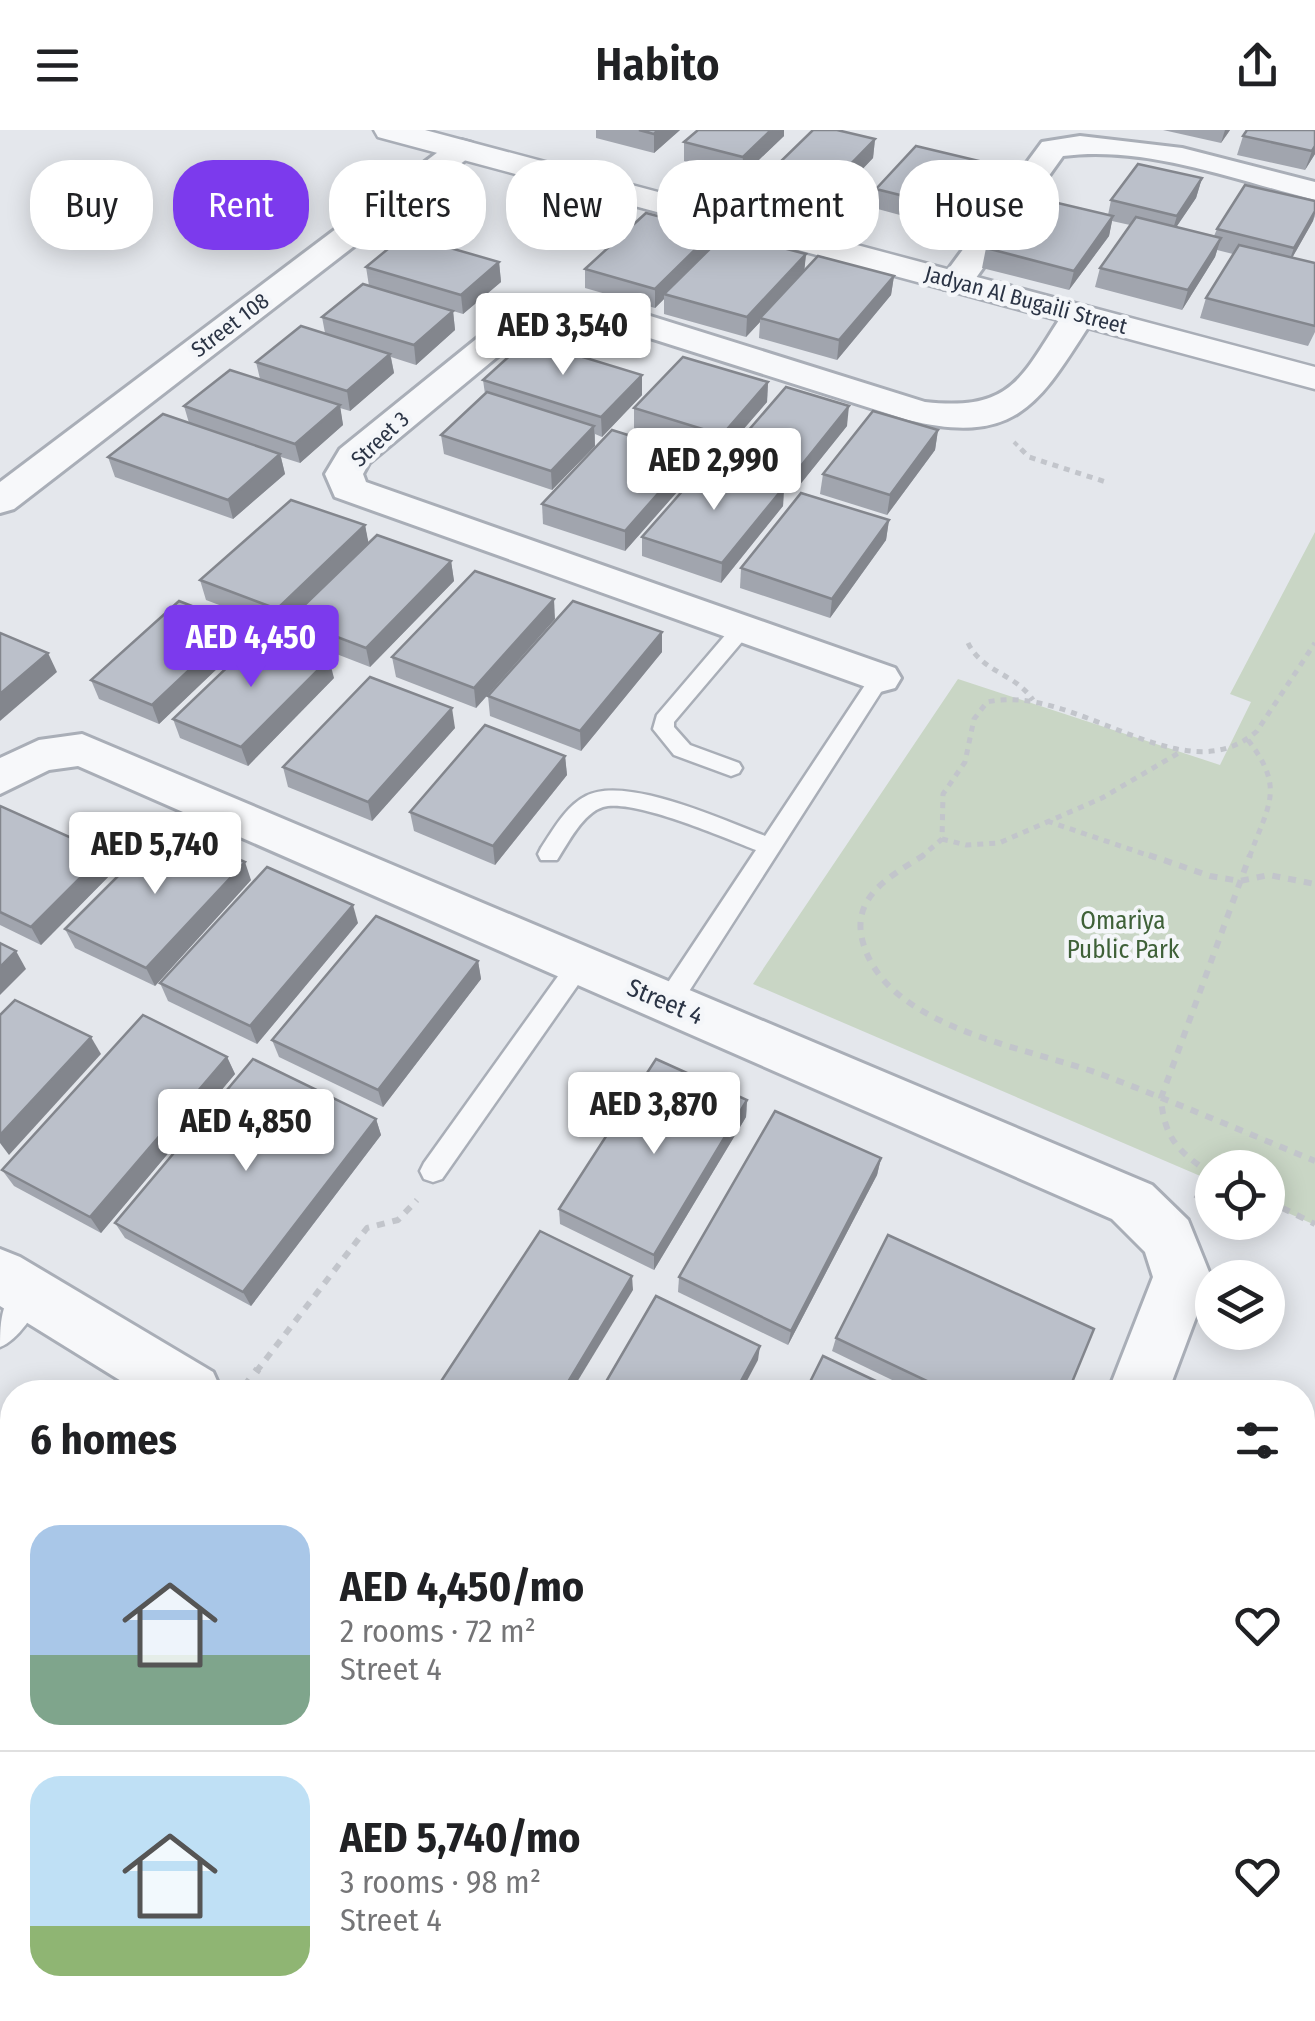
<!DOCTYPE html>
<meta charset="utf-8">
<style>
:root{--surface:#fff;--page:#f2f2f2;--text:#202124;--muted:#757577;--line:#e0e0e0;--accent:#7c3aed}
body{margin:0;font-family:"Fira Sans Condensed",sans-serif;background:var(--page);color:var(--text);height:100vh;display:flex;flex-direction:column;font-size:38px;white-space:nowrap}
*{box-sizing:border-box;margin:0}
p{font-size:32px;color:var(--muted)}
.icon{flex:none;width:55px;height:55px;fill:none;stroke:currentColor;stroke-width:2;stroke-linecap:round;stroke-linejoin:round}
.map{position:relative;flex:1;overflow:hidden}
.drawer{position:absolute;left:0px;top:1250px;width:1315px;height:642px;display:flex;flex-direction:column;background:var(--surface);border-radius:40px 40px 0 0;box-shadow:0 5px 25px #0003}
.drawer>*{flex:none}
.banner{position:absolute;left:30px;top:30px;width:1255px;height:90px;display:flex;gap:20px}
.tools{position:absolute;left:1195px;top:1020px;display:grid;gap:20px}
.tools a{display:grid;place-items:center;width:90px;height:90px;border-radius:50%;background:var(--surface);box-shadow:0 5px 25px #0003;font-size:50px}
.price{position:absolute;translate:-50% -85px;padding:0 22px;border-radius:10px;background:#fff;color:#222;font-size:32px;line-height:65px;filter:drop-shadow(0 2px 5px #0008)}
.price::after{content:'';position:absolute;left:50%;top:60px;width:30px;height:22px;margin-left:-15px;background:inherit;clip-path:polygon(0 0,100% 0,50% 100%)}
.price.on{background:var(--accent);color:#fff}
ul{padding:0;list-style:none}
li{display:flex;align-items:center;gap:30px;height:250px;padding:0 30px}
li+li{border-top:2px solid var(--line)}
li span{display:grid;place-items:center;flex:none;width:280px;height:200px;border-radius:30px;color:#555}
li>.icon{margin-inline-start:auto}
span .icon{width:120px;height:120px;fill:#fffc;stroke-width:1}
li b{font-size:42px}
h2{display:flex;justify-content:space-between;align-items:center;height:120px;padding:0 30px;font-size:42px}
.tag{padding:0 35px;border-radius:40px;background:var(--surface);box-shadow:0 5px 25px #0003;font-size:35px;line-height:90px}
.tag.on{background:var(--accent);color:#fff}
header{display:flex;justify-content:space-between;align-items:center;height:130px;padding:0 30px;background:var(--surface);font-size:45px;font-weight:600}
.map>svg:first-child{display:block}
</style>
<header><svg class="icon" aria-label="menu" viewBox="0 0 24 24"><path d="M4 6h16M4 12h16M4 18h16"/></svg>Habito<svg class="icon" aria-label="share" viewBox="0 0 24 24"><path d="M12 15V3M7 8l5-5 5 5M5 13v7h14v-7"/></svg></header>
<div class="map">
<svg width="1315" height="1891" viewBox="0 0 1315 1891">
<rect width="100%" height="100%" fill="#e4e7ec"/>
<!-- green -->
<path fill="#c9d6c5" d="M1315,402V1095L1268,1074V1038H1212V1051L753,854L958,549L1220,635L1251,572L1230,564Z"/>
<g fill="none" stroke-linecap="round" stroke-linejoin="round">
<defs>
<g id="service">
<path d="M740,494L750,501L747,506L674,592V597L690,615L739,633L742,638L739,643L731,646L674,625L653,599L657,585L733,496Z"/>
<path d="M880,541L890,548L677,880H659L656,873L659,866L756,720C725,708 633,668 603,677C583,683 568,713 557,730H541L538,724L541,718C553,700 566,676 586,666C626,645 725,691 765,706L873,543Z"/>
<path d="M579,826L587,828L591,835L587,842L442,1049L433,1052L424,1049L420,1041L424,1033L571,828Z"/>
<path d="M30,1151L40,1155L44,1164C36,1182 18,1210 0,1217C0,1190 1,1162 30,1151Z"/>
<path d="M0,1431L12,1436V1468L0,1463Z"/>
<path d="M12,1578V1621L0,1627V1583Z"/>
</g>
<g id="minor">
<path d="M1080,6L1182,18L1315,52V70C1235,50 1146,15 1063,26L968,159H944L939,152L1042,12Z"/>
<path d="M461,10L472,13L476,19L472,25L14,379L0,383V352L450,13Z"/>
<path d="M560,166L612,174L925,272C1016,282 1022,244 1067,178H1091L1096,185C1042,267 1022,318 908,290L596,191L544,188L369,333L363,344L366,352L895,538L901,548L895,558L880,562L335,367L325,344L340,319L522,172Z"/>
<path d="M82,604L1152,1055L1188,1090L1211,1147L1168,1262H1108L1153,1147L1145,1122L1112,1089L78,636L49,640L0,664V628L39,610Z"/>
<path d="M0,1119L20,1127L213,1242L222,1262H139L0,1176Z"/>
</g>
<path id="tertiary" d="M374,0H425L1315,237V259L378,7Z"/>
</defs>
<!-- service casing -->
<use href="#service" stroke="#a9aeb7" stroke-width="5"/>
<!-- minor casing -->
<use href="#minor" stroke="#a9aeb7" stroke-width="6"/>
<!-- tertiary casing -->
<use href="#tertiary" stroke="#a9aeb7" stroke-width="5"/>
<!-- path-far3 -->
<path stroke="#c2c5cb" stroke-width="4" stroke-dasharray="5 5" stroke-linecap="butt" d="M1014,312L1024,322"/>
<!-- path-far2 -->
<g stroke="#c2c5cb" stroke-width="5" stroke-dasharray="6 6" stroke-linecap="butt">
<path d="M1021,319L1029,327L1109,353"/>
<path d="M968,513C983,543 1015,543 1033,570"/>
<path d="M1248,610C1286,659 1268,675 1249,728"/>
<path d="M1047,691L1156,728"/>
<path d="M942,709L966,715L999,713L1102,668L1182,621"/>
<path d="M920,728L942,709L943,664L965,632L974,589L987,572C1076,552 1183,667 1257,601L1315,513"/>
</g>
<!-- path-far1 -->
<g stroke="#c2c5cb" stroke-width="6" stroke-dasharray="8 8" stroke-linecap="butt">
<path d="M924,725C889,747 848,768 864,816C891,900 1031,918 1103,945C1174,972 1245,1002 1315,1031"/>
<path d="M1149,725L1210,746L1240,751L1269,745L1315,754"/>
<path d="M1212,1044C1179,1023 1164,1008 1161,968L1250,725"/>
<path d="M1196,1069L1212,1045"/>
<path d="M1268,1071L1315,1094"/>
<path d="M256,1242L367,1098L398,1090L417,1070"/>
</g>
<!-- path -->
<path stroke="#c2c5cb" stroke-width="8" stroke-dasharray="10 10" stroke-linecap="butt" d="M244,1258L258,1239"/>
<!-- service -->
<use href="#service" fill="#f7f8fa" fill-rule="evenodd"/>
<!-- minor -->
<use href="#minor" fill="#f7f8fa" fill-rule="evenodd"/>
<!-- tertiary -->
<use href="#tertiary" fill="#f7f8fa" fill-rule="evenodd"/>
</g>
<!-- wall -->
<g fill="#a1a5ae">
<path d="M596,0H680L654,23L596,8Z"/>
<path d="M698,0H784V6L742,46L684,31V12Z"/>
<path d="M1163,0H1230L1221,13Z"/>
<path d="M1315,0V24L1305,40L1237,25L1243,6Z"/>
<path d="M875,9L873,28L835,68L776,54L777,35Z"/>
<path d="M979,31L975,50L937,95L874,78L876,59Z"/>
<path d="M1202,48L1196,68L1176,97L1214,106L1217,99L1315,71V86L1313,91L1292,128L1315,133V202L1308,216L1200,188L1206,168L1233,124L1217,120L1215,127L1182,180L1095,157L1100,138L1130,95L1112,91L1109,106L1069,160L982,138L986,118L1108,85L1111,70Z"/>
<path d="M714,101V116L806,124L804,140L894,146L891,165L837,230L759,208L760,192L746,207L664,184V169L655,178L585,158V139Z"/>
<path d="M499,132L501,152L463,184L453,181L455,200L416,235L391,227L394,243L350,281L340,278L343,295L300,333L281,327L285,344L233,389L115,347L108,327L189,293L184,276L260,249L256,232L325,203L322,187L369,156L366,137Z"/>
<path d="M642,245V265L602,307L595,304V316L552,360L444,324L441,305L485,264L483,250Z"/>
<path d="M768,252L767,272L721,325L634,298V278Z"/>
<path d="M847,296L798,357L734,336L735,316Z"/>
<path d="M938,300L935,320L887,385L820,364L823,344Z"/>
<path d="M692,345L625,421L543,394L542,374Z"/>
<path d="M784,357L783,376L721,453L642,426V407Z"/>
<path d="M889,390L886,410L830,488L740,458L741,438Z"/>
<path d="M365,395L368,414L451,431L454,451L370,537L295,508L290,491L282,499L206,470L200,450Z"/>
<path d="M555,489L476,578L396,547L392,527Z"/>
<path d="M662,502V522L581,621L490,586L488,566Z"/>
<path d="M244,513L159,594L99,569L91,550Z"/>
<path d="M334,548L248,636L180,608L173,589Z"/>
<path d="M455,598L372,691L288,657L283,637Z"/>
<path d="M565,626L567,645L495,735L414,701L410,682Z"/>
<path d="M0,676L105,723L113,742L41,815L0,795Z"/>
<path d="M251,750L155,856L75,818L65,799Z"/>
<path d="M358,793L257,914L168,871L160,853Z"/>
<path d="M478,831L481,849L383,977L279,927L272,910Z"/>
<path d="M227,927L235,944L101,1103L14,1056L2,1040Z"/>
<path d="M747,970L746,987L654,1140L560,1094L559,1079Z"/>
<path d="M376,989L381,1005L251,1176L125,1108L115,1093Z"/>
<path d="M881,1028L877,1045L788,1215L678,1162L679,1147Z"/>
<path d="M836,1208L1068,1262H917L832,1221Z"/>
</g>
<!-- shaded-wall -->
<g fill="#83868d">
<path d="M658,0H680L654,23V4Z"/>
<path d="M771,0H784V6L742,46L743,27Z"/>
<path d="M1225,0H1230L1221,13Z"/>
<path d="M875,9L873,28L835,68L836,49Z"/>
<path d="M1315,16V24L1305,40L1312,21Z"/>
<path d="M979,31L975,50L937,95L940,75Z"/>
<path d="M1202,48L1196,68L1171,105L1177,86Z"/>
<path d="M1315,81L1313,91L1287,137L1294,118Z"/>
<path d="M1113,86L1109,106L1069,160L1074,141Z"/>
<path d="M714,101L713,120L664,164V169L655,178V159Z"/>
<path d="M1221,108L1215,127L1182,180L1188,160Z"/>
<path d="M806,124L804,144L760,188V192L746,207L747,187Z"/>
<path d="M499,132L501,152L463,184L461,165Z"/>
<path d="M894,146L891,165L837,230L839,210Z"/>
<path d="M453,181L455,200L416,235L414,215Z"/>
<path d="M390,224L394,243L350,281L347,261Z"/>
<path d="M642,245V265L602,307L601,287Z"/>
<path d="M768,252L767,272L721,325L722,305Z"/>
<path d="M340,275L343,295L300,333L295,314Z"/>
<path d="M849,276L847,296L798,357L800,337Z"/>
<path d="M594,296L595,316L552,360L551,341Z"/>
<path d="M938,300L935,320L887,385L890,365Z"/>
<path d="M280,324L285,344L233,389L228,370Z"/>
<path d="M692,325V345L625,421V401Z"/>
<path d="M784,357L783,376L721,453L722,433Z"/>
<path d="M889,390L886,410L830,488L832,469Z"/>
<path d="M365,395L369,415L282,499L277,479Z"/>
<path d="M451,431L454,451L370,537L366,518Z"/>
<path d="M554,469L555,489L476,578L474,558Z"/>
<path d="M238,494L244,513L159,594L152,575Z"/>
<path d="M662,502V522L581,621L580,601Z"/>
<path d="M48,523L57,542L0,591V564Z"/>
<path d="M329,529L334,548L248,636L241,617Z"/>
<path d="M452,578L455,598L372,691L368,672Z"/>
<path d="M565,626L567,645L495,735L493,716Z"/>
<path d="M105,723L113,742L41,815L31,797Z"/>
<path d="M245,732L251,750L155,856L146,838Z"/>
<path d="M353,775L358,793L257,914L250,896Z"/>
<path d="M16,821L26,839L0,865V837Z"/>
<path d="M478,831L481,849L383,977L378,960Z"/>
<path d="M91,907L101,924L9,1025L0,1013V1005Z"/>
<path d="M227,927L235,944L101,1103L90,1087Z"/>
<path d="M747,970L746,987L654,1140V1125Z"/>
<path d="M376,989L381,1005L251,1176L243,1162Z"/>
<path d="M881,1028L877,1045L788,1215L791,1201Z"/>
<path d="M632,1146L633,1160L571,1262H562Z"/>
<path d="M760,1216L758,1230L741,1262H735Z"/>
</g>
<!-- building -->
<g fill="#bbc0ca" stroke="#83868d" stroke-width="2.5">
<path d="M639,0H658L654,4Z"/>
<path d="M698,0H771L743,27L684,12Z"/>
<path d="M813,0H837L875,9L836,49L777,35Z"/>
<path d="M1247,0H1315V16L1312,21L1243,6Z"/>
<path d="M916,16L979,31L940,75L876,59Z"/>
<path d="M1138,34L1202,48L1177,86L1111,70Z"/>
<path d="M1245,55L1315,71V81L1294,118L1217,99Z"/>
<path d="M1028,66L1113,86L1074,141L986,118Z"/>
<path d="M646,83L714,101L655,159L585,139Z"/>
<path d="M1136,87L1221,108L1188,160L1100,138Z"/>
<path d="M726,103L806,124L747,187L664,164Z"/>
<path d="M405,105L499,132L461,165L366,137Z"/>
<path d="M1239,115L1315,133V196L1206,168Z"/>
<path d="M818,126L894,146L839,210L760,188Z"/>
<path d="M363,154L453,181L414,215L322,187Z"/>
<path d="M301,196L390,224L347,261L256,232Z"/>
<path d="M527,210L642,245L601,287L483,250Z"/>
<path d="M683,227L768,252L722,305L634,278Z"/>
<path d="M230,240L340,275L295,314L184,276Z"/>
<path d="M786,257L849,276L800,337L735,316Z"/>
<path d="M487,262L594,296L551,341L441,305Z"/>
<path d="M873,281L938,300L890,365L823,344Z"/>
<path d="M163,284L280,324L228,370L108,327Z"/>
<path d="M612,300L692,325L625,401L542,374Z"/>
<path d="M707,333L784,357L722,433L642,407Z"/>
<path d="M801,363L889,390L832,469L741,438Z"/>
<path d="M291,370L365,395L277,479L200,450Z"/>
<path d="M377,405L451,431L366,518L290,489Z"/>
<path d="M475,441L554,469L474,558L392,527Z"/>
<path d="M179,471L238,494L152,575L91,550Z"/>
<path d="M573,471L662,502L580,601L488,566Z"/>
<path d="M0,503L48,523L0,564Z"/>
<path d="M263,503L329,529L241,617L173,589Z"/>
<path d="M370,547L452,578L368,672L283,637Z"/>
<path d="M485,595L565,626L493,716L410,682Z"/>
<path d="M0,676L105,723L31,797L0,782Z"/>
<path d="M166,698L245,732L146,838L65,799Z"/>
<path d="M267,737L353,775L250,896L160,853Z"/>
<path d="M376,786L478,831L378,960L272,910Z"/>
<path d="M0,813L16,821L0,837Z"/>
<path d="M15,870L91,907L0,1005V885Z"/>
<path d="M143,885L227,927L90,1087L2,1040Z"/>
<path d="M253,929L376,989L243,1162L115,1093Z"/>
<path d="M656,929L747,970L654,1125L559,1079Z"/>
<path d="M775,981L881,1028L791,1201L679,1147Z"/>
<path d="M540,1101L632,1146L562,1262H434Z"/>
<path d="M888,1105L1094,1199L1068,1262H950L836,1208Z"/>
<path d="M656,1166L760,1216L735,1262H600Z"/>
<path d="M823,1226L899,1262H805Z"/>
</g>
<g text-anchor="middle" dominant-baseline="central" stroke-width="9" stroke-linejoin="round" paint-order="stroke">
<!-- far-street labels -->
<g font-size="22" fill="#2b3445" stroke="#f4f6f9">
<text transform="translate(1026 170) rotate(15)">Jadyan Al Bugaili Street</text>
<text transform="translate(230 195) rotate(-37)">Street 108</text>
<text transform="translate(380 309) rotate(-43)">Street 3</text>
</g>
<!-- park labels -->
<g font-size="25" fill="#3f6138" stroke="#f4f6f9">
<text x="1123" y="791">Omariya<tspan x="1123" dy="29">Public Park</tspan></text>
</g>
<!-- street labels -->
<g font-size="25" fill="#2b3445" stroke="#f4f6f9">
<text transform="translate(665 872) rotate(23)">Street 4</text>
</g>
</g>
</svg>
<div class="tools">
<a><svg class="icon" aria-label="locate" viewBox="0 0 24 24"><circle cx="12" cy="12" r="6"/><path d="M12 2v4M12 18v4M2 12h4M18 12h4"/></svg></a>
<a><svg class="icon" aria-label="layers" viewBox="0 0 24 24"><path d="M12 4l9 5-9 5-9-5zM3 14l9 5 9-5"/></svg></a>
</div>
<b class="price" style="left:563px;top:248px">AED 3,540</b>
<b class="price" style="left:714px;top:383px">AED 2,990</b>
<b class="price on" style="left:251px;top:560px">AED 4,450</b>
<b class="price" style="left:155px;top:767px">AED 5,740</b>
<b class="price" style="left:654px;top:1027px">AED 3,870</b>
<b class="price" style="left:246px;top:1044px">AED 4,850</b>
<div class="banner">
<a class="tag">Buy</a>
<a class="tag on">Rent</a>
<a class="tag">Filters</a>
<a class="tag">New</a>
<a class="tag">Apartment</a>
<a class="tag">House</a>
</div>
<section class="drawer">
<h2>6 homes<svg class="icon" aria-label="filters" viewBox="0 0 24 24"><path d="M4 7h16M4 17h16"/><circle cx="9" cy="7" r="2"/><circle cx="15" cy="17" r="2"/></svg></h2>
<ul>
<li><span style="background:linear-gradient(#a9c7e8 65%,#7fa58c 0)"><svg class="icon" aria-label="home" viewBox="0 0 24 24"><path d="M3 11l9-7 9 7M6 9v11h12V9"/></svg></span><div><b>AED 4,450/mo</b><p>2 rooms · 72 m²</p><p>Street 4</p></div><svg class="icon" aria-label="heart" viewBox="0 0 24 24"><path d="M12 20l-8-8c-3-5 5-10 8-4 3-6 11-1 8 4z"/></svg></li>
<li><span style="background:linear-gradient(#bfe0f5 75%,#8fb573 0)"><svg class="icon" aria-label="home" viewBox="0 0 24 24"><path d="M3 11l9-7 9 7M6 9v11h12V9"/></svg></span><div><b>AED 5,740/mo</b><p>3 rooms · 98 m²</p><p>Street 4</p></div><svg class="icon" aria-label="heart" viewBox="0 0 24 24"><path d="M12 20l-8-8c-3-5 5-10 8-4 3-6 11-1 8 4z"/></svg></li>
</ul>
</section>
</div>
